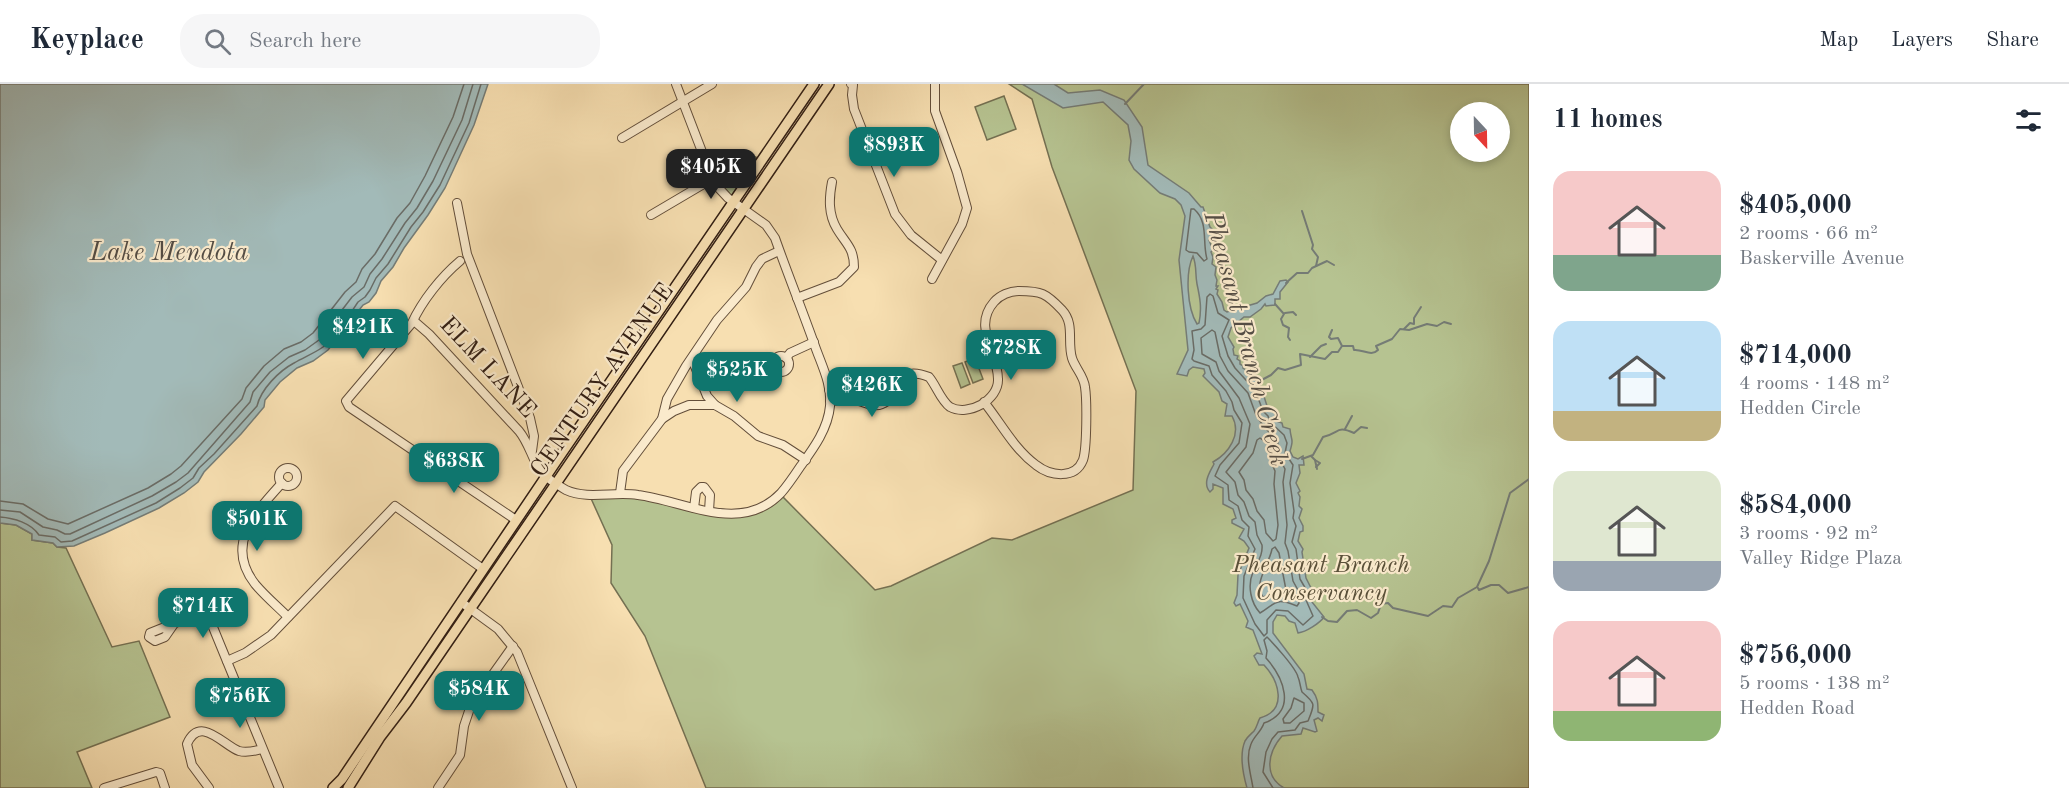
<!DOCTYPE html>
<meta charset="utf-8">
<style>
:root{--surface:#fff;--page:#f6f6f7;--text:#1f2937;--muted:#747a83;--line:#e0e1e3;--accent:#0f766e}
body{margin:0;font-family:"Old Standard TT",serif;background:var(--page);color:var(--text);height:100vh;display:flex;flex-direction:column;font-size:22px;white-space:nowrap}
*{box-sizing:border-box;margin:0}
p{font-size:20px;color:var(--muted)}
.icon{flex:none;width:33px;height:33px;fill:none;stroke:currentColor;stroke-width:2;stroke-linecap:round;stroke-linejoin:round}
.map{position:relative;flex:1;overflow:hidden}
.drawer{display:flex;flex-direction:column;background:var(--surface);width:540px}
.drawer>*{flex:none}
.needle{width:39px;rotate:158deg}
.fabs{position:absolute;left:1450px;top:18px;display:grid;gap:12px}
.fabs a{display:grid;place-items:center;width:60px;height:60px;border-radius:50%;background:var(--surface);box-shadow:0 3px 9px #0003;font-size:30px}
.price{position:absolute;translate:-50% -51px;padding:0 14px;border-radius:12px;background:var(--accent);color:#fff;font-size:20px;line-height:39px;filter:drop-shadow(0 2px 3px #0008)}
.price::after{content:'';position:absolute;left:50%;top:36px;width:18px;height:14px;margin-left:-9px;background:inherit;clip-path:polygon(0 0,100% 0,50% 100%)}
.price.selected{background:#222;color:#fff}
ul{padding:0;list-style:none}
li{display:flex;align-items:center;gap:18px;height:150px;padding:0 24px}
li span{display:grid;place-items:center;flex:none;width:168px;height:120px;border-radius:18px;color:#555}
li>.icon{margin-inline-start:auto}
span .icon{width:72px;height:72px;fill:#fffc;stroke-width:1}
li b{font-size:26px}
h2{display:flex;justify-content:space-between;align-items:center;height:72px;padding:0 24px;font-size:26px}
header{display:flex;align-items:center;gap:36px;box-sizing:border-box;height:84px;padding:0 30px;background:var(--surface);border-bottom:2px solid var(--line)}
header strong{font-size:28px}
nav{display:flex;gap:33px;margin-inline-start:auto;font-size:21px}
.search{width:420px;height:54px;background:var(--page);display:flex;align-items:center;gap:15px;box-sizing:border-box;padding:0 21px;border-radius:24px;color:var(--muted);font-size:22px}
main{display:flex;flex:1;min-height:0}
.map>svg:first-child{display:block}
</style>
<header>
<strong>Keyplace</strong>
<div class="search"><svg class="icon" aria-label="search" viewBox="0 0 24 24"><circle cx="10" cy="10" r="6"/><path d="M15 15l6 6"/></svg>Search here</div>
<nav><a>Map</a><a>Layers</a><a>Share</a></nav>
</header>
<main>
<div class="map">
<svg width="1529" height="704" viewBox="0 0 1529 704">
<rect width="100%" height="100%" fill="#f7dfb1"/>
<filter id="stains"><feTurbulence type="fractalNoise" baseFrequency=".00333" numOctaves="4"/><feColorMatrix values="0 0 0 0 .2 0 0 0 0 .09 0 0 0 0 .02 0 0 0 .5 -.17"/></filter>
<radialGradient id="worn" r=".72"><stop offset=".6" stop-color="#630" stop-opacity="0"/><stop offset="1" stop-color="#630" stop-opacity=".3"/></radialGradient>
<!-- green -->
<g fill="#b6c391" stroke="#747052" stroke-width="1.5" fill-rule="evenodd">
<path d="M1009,0H1529V704H706L645,552L611,499L612,461L589,410L620,409L683,421L747,428L780,410L875,506L891,502L992,454L1012,456L1133,406L1136,307L1052,83L1032,15ZM1461,28H1500V68H1461Z"/>
<path d="M1004,12L1016,45L987,56L975,23Z"/>
<path d="M747,69L762,76L733,118L708,86Z"/>
<path d="M975,274L983,295L973,299L965,278Z"/>
<path d="M962,279L970,300L961,304L953,282Z"/>
<path d="M0,439L16,441L32,450V456L53,459L57,463L66,464L112,563L139,557L170,633L77,668L92,704H0Z"/>
</g>
<!-- water -->
<g fill="#a2bab8" stroke="#757c76" stroke-width="1.5" fill-rule="evenodd">
<path d="M0,0H488L474,41L445,104L428,131L404,164L393,183L381,197L376,209L369,218L363,221L328,266L313,277L297,284L280,298L265,316L264,323L241,350L204,388L198,398L184,409L159,424L105,449L74,462L57,463L53,459L32,456V450L16,441L0,439Z"/>
<path d="M1022,0H1054L1068,9L1100,6L1124,16L1142,43L1148,81L1189,109L1201,123H1203L1210,143L1215,148V152L1209,156L1213,166L1211,168L1213,173L1212,180L1216,183L1215,191L1217,196L1216,202H1218L1216,205L1218,206L1217,210L1222,218L1224,226L1227,228L1257,219L1266,212L1273,210L1280,197L1286,196L1288,198L1280,208V215H1275V221L1266,222L1265,220L1261,225L1250,233H1244L1231,244L1228,253L1234,263L1233,265L1234,271L1238,272L1237,275L1240,277V280L1243,282V284L1249,288L1261,303L1268,325L1275,329L1276,337L1282,339L1283,343L1290,345C1291,357 1294,354 1290,367L1293,373L1298,375L1303,372L1304,381H1299L1300,389L1296,399L1300,407L1298,409L1300,413L1299,422L1302,425L1299,434L1303,442V447L1300,448L1298,457L1303,465L1302,468L1306,494L1313,508L1312,518L1324,533C1320,539 1306,548 1298,549L1295,539L1289,537L1285,532L1277,531L1273,538V549L1304,590L1307,605L1312,606C1318,614 1318,619 1318,628L1324,631L1322,637L1318,634L1314,636L1317,647L1315,648L1303,644L1301,650L1282,652C1268,668 1263,692 1284,704H1247C1243,690 1239,671 1245,657C1248,652 1251,650 1254,647C1257,643 1258,637 1260,634C1288,626 1279,597 1264,581H1259L1254,572L1257,569L1262,570L1253,546L1246,543L1248,537L1240,520L1236,522L1234,519L1237,511L1238,491L1249,464L1244,457L1239,454L1244,445L1232,439V436L1236,434L1233,425L1223,420V404L1213,400V405L1210,408C1202,399 1210,388 1214,380L1213,378C1229,369 1242,350 1232,332H1225L1227,320L1222,317L1219,308L1203,292L1205,289L1204,285L1193,283L1189,286L1187,292L1177,290L1188,266L1179,176L1185,132L1181,121L1175,115L1160,109L1134,85L1129,76L1131,57L1128,41L1103,18L1063,24ZM1193,172C1197,182 1195,190 1197,200C1200,214 1202,224 1199,239L1197,240C1187,224 1185,189 1193,172Z"/>
</g>
<g fill="none" stroke-linecap="round" stroke-linejoin="round">
<!-- shore -->
<g stroke="#6a6c66" stroke-width="1.5">
<path d="M1191,125H1194C1209,138 1202,158 1207,175L1204,177L1197,169L1189,168L1186,166Z"/>
<path d="M1210,210L1213,212L1218,229L1229,236L1222,252L1228,272L1235,284L1255,306L1263,327L1268,332L1270,338L1284,351L1287,359L1285,369L1293,381L1290,399L1294,427L1293,434L1296,442L1292,458L1296,465L1300,495L1307,507L1306,516L1313,532L1303,541L1288,527L1276,526L1267,536V549L1264,552L1255,540L1243,514L1244,492L1255,465L1248,452L1249,443L1242,436L1238,422L1229,416L1228,401L1215,392L1220,381L1239,359L1242,339L1234,326L1232,318L1226,307L1212,291L1209,282L1194,277L1192,275L1194,266L1192,247L1201,245L1205,241L1207,213Z"/>
<path d="M1212,246L1215,248L1220,272L1228,287L1248,309L1256,331L1264,343L1278,357L1277,370L1285,385L1283,398L1287,441L1285,459L1288,467L1293,497L1299,508V519L1297,522C1274,513 1277,519 1260,529C1251,519 1247,502 1253,488C1257,478 1263,472 1262,461L1257,451L1255,438L1249,432L1244,418L1238,411L1235,398L1226,388L1246,363L1250,340L1239,314L1219,287L1216,278L1202,270L1201,254Z"/>
<path d="M1260,354L1268,360L1269,373L1275,387L1274,400L1278,441L1276,455L1273,457L1266,449L1264,436L1257,427L1253,415L1246,406L1244,396L1239,388L1253,369L1257,356Z"/>
<path d="M0,417L23,420L48,435L68,440L148,404L171,390L181,382L242,315L246,304L264,282L284,265L301,258L313,249L345,208L356,198L362,185L375,170L397,134L410,119L425,92L453,33L464,0"/>
<path d="M0,426L20,428L43,443L57,446L65,450H70L152,412L176,398L188,389L250,318L253,308L270,288L289,273L305,266L319,256L352,213L364,203L370,190L382,175L405,139L417,124L433,97L462,36L473,0"/>
<path d="M0,433C14,434 31,439 39,451L55,453L61,458L72,457L156,419L180,404L193,394L199,384L214,370L257,322C261,305 279,287 294,279C304,273 313,270 323,263C337,251 348,233 358,218L365,213L370,206L376,194L388,180L411,143L423,128L440,101L469,39L481,0"/>
<path d="M1275,463L1279,469L1286,506L1263,513C1253,499 1269,481 1272,465Z"/>
<path d="M1294,614L1304,619V627L1290,639H1284L1283,635L1291,624Z"/>
<path d="M1253,704C1251,690 1245,674 1251,660C1254,652 1261,648 1264,639C1298,627 1283,593 1266,574L1267,567L1264,556L1267,553C1273,559 1296,584 1298,593C1300,597 1300,603 1302,608C1316,620 1315,620 1308,637L1300,639L1295,646L1278,648L1272,655L1266,668L1263,688L1273,704"/>
</g>
<!-- stream -->
<g stroke="#757c76" stroke-width="2">
<path d="M1125,20L1144,0"/>
<path d="M1302,127L1313,161L1312,165L1318,173L1316,182"/>
<path d="M1286,199L1297,189H1308L1312,184L1327,177L1334,181"/>
<path d="M1275,220L1284,230L1281,235L1283,241L1289,244L1288,253L1290,256"/>
<path d="M1285,229L1293,228L1296,231"/>
<path d="M1404,245L1410,239L1414,240V234L1421,223"/>
<path d="M1342,262H1353L1354,266C1363,265 1371,273 1378,266L1376,262L1392,255L1400,245L1409,246L1427,240L1437,242L1444,238L1451,240"/>
<path d="M1310,273L1321,262L1326,260"/>
<path d="M1256,299L1271,291L1278,284L1285,286L1301,281L1300,270L1325,275L1332,268H1338L1342,262L1338,254L1331,255L1329,253L1332,246"/>
<path d="M1345,345L1352,332"/>
<path d="M1311,372L1315,376L1317,385"/>
<path d="M1302,375L1313,371L1323,353C1340,349 1336,341 1354,349L1361,343L1367,344"/>
<path d="M1315,376L1320,379L1316,383"/>
<path d="M1478,504L1479,506L1491,501H1499L1508,509L1529,503"/>
<path d="M1322,533L1328,537L1337,538L1347,527L1357,526L1371,534L1378,529L1381,520L1388,519L1393,524L1428,532L1443,522L1452,523L1458,514L1477,503L1489,477L1510,409L1529,395"/>
</g>
<defs>
<g id="minor">
<path d="M851,0L853,1L852,11L854,25L895,130L911,151L942,176"/>
<path d="M622,54L712,0"/>
<path d="M457,119L467,170L530,334L534,352L532,367"/>
<path d="M651,131L712,95"/>
<path d="M460,177C441,193 422,217 412,239L346,317L349,323L516,436"/>
<path d="M932,195L962,140L967,124L957,88L935,27V0"/>
<path d="M797,214L839,198L854,183C854,164 846,160 837,145C828,130 829,114 832,98"/>
<path d="M414,237L429,250L519,347C528,358 531,371 538,383C544,393 556,400 566,406C588,416 615,407 638,411C685,417 741,451 781,409C788,401 794,392 800,383C813,365 828,345 830,322C832,302 823,284 816,265C803,228 788,191 775,154L766,141L728,114L714,99L676,0"/>
<circle cx="781" cy="280" r="8"/>
<path d="M786,274L790,269L814,258"/>
<path d="M692,275L707,312L715,321"/>
<path d="M829,306C839,305 849,304 859,305C871,306 880,314 892,308"/>
<path d="M830,317C838,317 846,315 854,316C864,317 872,324 882,320C900,314 892,278 929,293C936,301 941,317 950,323C968,333 999,316 998,295C998,268 972,243 994,218C1000,211 1010,207 1019,207C1041,207 1046,209 1062,226C1075,240 1067,257 1072,274C1075,284 1084,292 1085,303C1087,316 1087,364 1083,376C1075,396 1050,392 1036,381C1014,365 1001,339 984,318"/>
<path d="M662,335L674,327L689,321H715L734,332L758,352L783,361L806,376"/>
<circle cx="288" cy="393" r="9"/>
<path d="M282,399C256,428 224,460 255,500C265,512 277,522 288,533"/>
<path d="M620,409L623,387L662,335L667,315L686,282L717,236L746,203L756,183L762,175L779,167"/>
<path d="M694,424L696,408L701,403H704L710,411L709,427"/>
<path d="M461,518L498,545L517,568L572,704"/>
<path d="M174,540L165,553L155,557L149,553L150,549L180,537L208,531L279,704"/>
<path d="M227,577L245,569L271,551L395,422L483,485"/>
<path d="M104,704L156,688L160,689L165,704"/>
<path d="M209,704L192,681L187,660C200,630 224,662 239,667C247,669 255,667 262,665"/>
<path d="M438,704L460,671L464,642L471,621L513,562"/>
</g>
<g id="major">
<path d="M333,704L342,695L555,379L814,0"/>
<path d="M348,704L380,653L406,619L829,0"/>
</g>
</defs>
<!-- minor casing -->
<use href="#minor" stroke="#634e3a" stroke-width="10"/>
<!-- major casing -->
<use href="#major" stroke="#321e13" stroke-width="12"/>
<!-- minor -->
<use href="#minor" stroke="#faeacc" stroke-width="8"/>
<!-- major -->
<use href="#major" stroke="#f7dfb1" stroke-width="9"/>
</g>
<g text-anchor="middle" dominant-baseline="central" stroke-width="4.5" stroke-linejoin="round" paint-order="stroke">
<!-- street labels -->
<g font-size="24" fill="#321e13" stroke="#faeacc">
<text transform="translate(487 284) rotate(47)">ELM LANE</text>
<text transform="translate(603 297) rotate(-55)">CENTURY AVENUE</text>
</g>
<!-- park labels -->
<g font-size="24" font-style="italic" fill="#5a5039" stroke="#faeacc">
<text x="1321" y="482">Pheasant Branch<tspan x="1321" dy="28">Conservancy</tspan></text>
</g>
<!-- water labels -->
<g font-size="26" font-style="italic" fill="#544d45" stroke="#faeacc">
<text x="169" y="169">Lake Mendota</text>
<text transform="translate(1245 255) rotate(75)">Pheasant Branch Creek</text>
</g>
</g>
<rect width="100%" height="100%" filter="url(#stains)"/>
<rect width="100%" height="100%" fill="url(#worn)"/>
</svg>
<div class="fabs">
<a><svg class="needle" viewBox="-14 -14 28 28"><path d="M0-13l5 13h-10z" fill="#e53935"/><path d="M0 13l5-13h-10z" fill="#747a83"/></svg></a>
</div>
<b class="price" style="left:894px;top:94px">$893K</b>
<b class="price selected" style="left:711px;top:116px">$405K</b>
<b class="price" style="left:363px;top:276px">$421K</b>
<b class="price" style="left:1011px;top:297px">$728K</b>
<b class="price" style="left:737px;top:319px">$525K</b>
<b class="price" style="left:872px;top:334px">$426K</b>
<b class="price" style="left:454px;top:410px">$638K</b>
<b class="price" style="left:257px;top:468px">$501K</b>
<b class="price" style="left:203px;top:555px">$714K</b>
<b class="price" style="left:479px;top:638px">$584K</b>
<b class="price" style="left:240px;top:645px">$756K</b>
</div>
<section class="drawer">
<h2>11 homes<svg class="icon" aria-label="filters" viewBox="0 0 24 24"><path d="M4 7h16M4 17h16"/><circle cx="9" cy="7" r="2"/><circle cx="15" cy="17" r="2"/></svg></h2>
<ul>
<li><span style="background:linear-gradient(#f6c9c9 70%,#7fa58c 0)"><svg class="icon" aria-label="home" viewBox="0 0 24 24"><path d="M3 11l9-7 9 7M6 9v11h12V9"/></svg></span><div><b>$405,000</b><p>2 rooms · 66 m²</p><p>Baskerville Avenue</p></div></li>
<li><span style="background:linear-gradient(#bfe0f5 75%,#c2b280 0)"><svg class="icon" aria-label="home" viewBox="0 0 24 24"><path d="M3 11l9-7 9 7M6 9v11h12V9"/></svg></span><div><b>$714,000</b><p>4 rooms · 148 m²</p><p>Hedden Circle</p></div></li>
<li><span style="background:linear-gradient(#dfe7d0 75%,#9aa5b1 0)"><svg class="icon" aria-label="home" viewBox="0 0 24 24"><path d="M3 11l9-7 9 7M6 9v11h12V9"/></svg></span><div><b>$584,000</b><p>3 rooms · 92 m²</p><p>Valley Ridge Plaza</p></div></li>
<li><span style="background:linear-gradient(#f6c9c9 75%,#8fb573 0)"><svg class="icon" aria-label="home" viewBox="0 0 24 24"><path d="M3 11l9-7 9 7M6 9v11h12V9"/></svg></span><div><b>$756,000</b><p>5 rooms · 138 m²</p><p>Hedden Road</p></div></li>
</ul>
</section>
</main>
